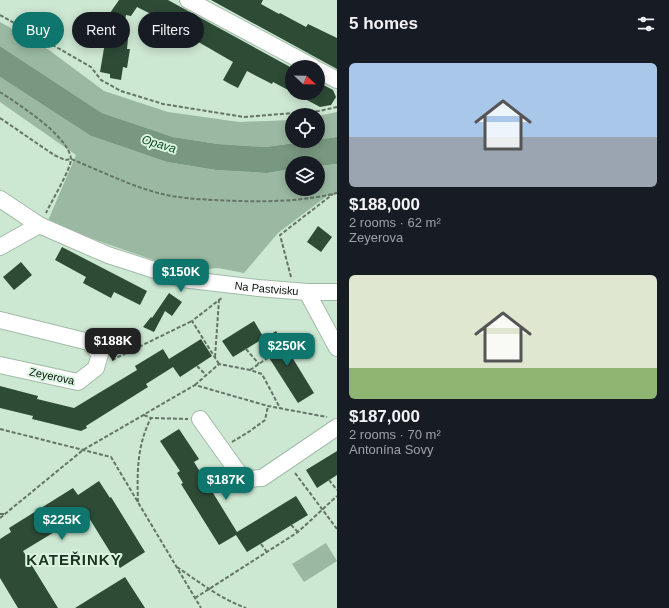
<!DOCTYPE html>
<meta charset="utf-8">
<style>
:root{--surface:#171b24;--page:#242831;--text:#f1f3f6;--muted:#9ea1a6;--accent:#0f766e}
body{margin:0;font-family:Helvetica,sans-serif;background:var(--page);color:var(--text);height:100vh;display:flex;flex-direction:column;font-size:15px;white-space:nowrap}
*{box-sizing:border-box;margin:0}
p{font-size:13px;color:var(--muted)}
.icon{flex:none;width:22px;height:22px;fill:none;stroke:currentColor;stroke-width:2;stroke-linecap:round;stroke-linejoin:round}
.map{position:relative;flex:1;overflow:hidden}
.panel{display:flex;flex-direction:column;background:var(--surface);width:332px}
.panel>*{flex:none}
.guide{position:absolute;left:12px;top:12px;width:265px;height:36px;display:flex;gap:8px}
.needle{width:26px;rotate:112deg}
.tools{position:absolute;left:285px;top:60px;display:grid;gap:8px}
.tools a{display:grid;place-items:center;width:40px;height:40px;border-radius:50%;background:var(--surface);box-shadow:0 2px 10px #0003;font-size:20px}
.price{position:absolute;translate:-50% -34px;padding:0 9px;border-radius:8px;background:var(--accent);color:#fff;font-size:13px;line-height:26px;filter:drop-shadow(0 1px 2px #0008)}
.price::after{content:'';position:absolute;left:50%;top:24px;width:12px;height:9px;margin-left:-6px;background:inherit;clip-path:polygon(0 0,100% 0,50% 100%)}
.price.active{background:#222;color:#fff}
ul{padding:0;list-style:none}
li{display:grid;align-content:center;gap:8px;height:212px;padding:0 12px}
li span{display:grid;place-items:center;height:124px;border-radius:6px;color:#555}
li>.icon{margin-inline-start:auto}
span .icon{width:72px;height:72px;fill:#fffc;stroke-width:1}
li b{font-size:17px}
h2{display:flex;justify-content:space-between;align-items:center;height:48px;padding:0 12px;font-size:17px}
.pill{padding:0 14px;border-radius:18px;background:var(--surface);box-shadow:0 2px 10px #0003;font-size:14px;line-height:36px}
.pill.active{background:var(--accent);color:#fff}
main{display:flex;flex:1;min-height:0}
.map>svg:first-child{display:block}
</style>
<main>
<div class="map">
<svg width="337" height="608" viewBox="0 0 337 608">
<rect width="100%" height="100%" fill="#cce7d2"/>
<!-- green -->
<g fill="#9bb9a2">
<path d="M0,22L49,50L104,91L168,112L239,122L292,120V141H308L266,147L218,144L173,137L102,113L0,46Z"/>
<path d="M0,77L91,136L167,162L216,170L267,173L292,169V189H318V166L337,164V194L327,196L278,233L244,273L218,268L185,271L47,223L76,155L0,102Z"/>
<path d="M337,112V137L318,140V116Z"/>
<path d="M326,543L337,561L304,582L292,564Z"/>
</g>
<!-- water -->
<path fill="#799881" d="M0,46L102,113L173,137L218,144L266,147L337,137V164L318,166V163H292V169L267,173L216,170L167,162L91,136L0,77Z"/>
<!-- building -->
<g fill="#2e4b36">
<path d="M119,0H168L292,68V92L273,82L272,84L247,71L238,88L230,84L223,80L233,62L169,25L164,34L152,27L157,17L137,7L131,16L126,15L122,37L128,38L127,49H130L127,68L123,67L121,80L110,78V74L100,72L110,13Z"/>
<path d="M211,0H263L261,4L279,14L280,13L306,27L308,24L337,38V69Z"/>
<path d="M318,82L333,90L336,97L331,105L320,107L294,93H318Z"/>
<path d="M318,226L332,237L321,252L307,242Z"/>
<path d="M62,247L147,291L140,305L114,292L111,298L83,283L86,277L55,260Z"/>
<path d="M21,262L32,275L14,290L3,277Z"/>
<path d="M169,293L182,302L172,316L165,311L154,332L143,327L151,317L152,318Z"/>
<path d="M254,321L264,338L233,357L222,341Z"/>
<path d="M276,331L314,393L298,403L259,342Z"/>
<path d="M201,339L212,356L180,377L173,367L146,384L148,387L86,426L87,428L81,431L32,419L33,416L0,408V386L38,396L37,399L74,408L137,370L135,366L163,349L169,359Z"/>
<path d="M179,429L199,459L194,462L237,532L296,496L308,515L247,552L236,535L219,545L181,484L183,483L177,473L180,471L160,441Z"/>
<path d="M337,451V475L317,488L306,470Z"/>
<path d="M99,481L110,498L111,497L145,552L120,568L86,513L23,551L58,608H18L0,578V539L11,532L9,528L73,488L78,495Z"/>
<path d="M125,577L145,608H75Z"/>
</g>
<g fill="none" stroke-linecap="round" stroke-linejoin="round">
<defs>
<g id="minor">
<path d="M188,0L313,67"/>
<path d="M318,70L337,80"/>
<path id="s1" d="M0,199L39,225L108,255L182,279L258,288L307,292H337"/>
<path d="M0,247L39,225"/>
<path d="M307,292L337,348"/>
<path d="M0,320L89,342L100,354L96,368L78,382L0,365"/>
<path d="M200,419L240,475L248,479L262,478L337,427"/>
</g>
</defs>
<!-- minor casing -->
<use href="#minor" stroke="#a1bba7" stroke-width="18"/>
<!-- path -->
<g stroke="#637568" stroke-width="2" stroke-dasharray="4 2" stroke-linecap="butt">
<path d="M0,15L91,67L101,80L121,91L163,104L244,117L319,111L337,107"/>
<path d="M0,92C18,104 69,136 71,159C71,169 51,202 46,213"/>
<path d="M0,118L54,155L65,160L71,159C101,171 130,186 162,194C178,198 196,199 213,200C254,202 296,203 337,193"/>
<path d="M291,277L280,235L333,194"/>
<path d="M246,349L259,364"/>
<path d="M215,357L219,300"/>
<path d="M112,360L192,321"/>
<path d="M219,364L192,321L223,297"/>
<path d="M197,366L206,375"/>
<path d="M250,370L269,357"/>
<path d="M195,385L219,364L250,370L262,374L280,408"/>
<path d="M144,415L151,418"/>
<path d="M0,429L111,457L201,608"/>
<path d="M232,442L250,431L265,420L268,406"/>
<path d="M295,473L337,529"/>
<path d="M329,480L337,490"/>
<path d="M138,502C137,472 137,445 151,418L188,419"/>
<path d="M0,514H6"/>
<path d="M0,518L83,450L195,385L268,406L327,417"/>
<path d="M291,525L298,532"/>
<path d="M261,544L267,552"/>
<path d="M177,567C199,582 221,599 246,608"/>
<path d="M195,598L298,532L337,496"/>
</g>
<!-- minor -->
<use href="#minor" stroke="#fff" stroke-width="16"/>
</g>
<g text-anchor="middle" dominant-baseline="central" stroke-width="4" stroke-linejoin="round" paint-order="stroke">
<!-- street labels -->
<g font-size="11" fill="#08120b" stroke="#d9f4df">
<text stroke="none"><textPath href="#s1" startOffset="285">Na Pastvisku</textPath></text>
<text transform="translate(52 376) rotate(12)">Zeyerova</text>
</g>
<!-- water labels -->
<g font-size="12" font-style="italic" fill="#124827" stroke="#d9f4df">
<text transform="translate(159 144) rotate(17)">Opava</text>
</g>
<!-- district labels -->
<g font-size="15" font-weight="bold" letter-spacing="1" fill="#1c3323" stroke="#d9f4df">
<text x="74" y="559">KATEŘINKY</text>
</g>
</g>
</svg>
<div class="tools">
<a><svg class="needle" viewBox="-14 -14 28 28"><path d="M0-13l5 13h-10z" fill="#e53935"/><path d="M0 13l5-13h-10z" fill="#9ea1a6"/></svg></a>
<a><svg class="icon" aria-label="locate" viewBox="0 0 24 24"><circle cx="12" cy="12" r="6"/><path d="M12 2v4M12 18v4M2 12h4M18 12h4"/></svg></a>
<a><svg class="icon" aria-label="layers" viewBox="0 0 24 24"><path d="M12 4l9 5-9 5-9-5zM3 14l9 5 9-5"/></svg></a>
</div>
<b class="price" style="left:181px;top:293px">$150K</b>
<b class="price active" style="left:113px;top:362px">$188K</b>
<b class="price" style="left:287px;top:367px">$250K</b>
<b class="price" style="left:226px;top:501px">$187K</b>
<b class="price" style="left:62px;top:541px">$225K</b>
<div class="guide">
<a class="pill active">Buy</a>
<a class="pill">Rent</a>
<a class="pill">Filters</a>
</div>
</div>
<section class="panel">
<h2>5 homes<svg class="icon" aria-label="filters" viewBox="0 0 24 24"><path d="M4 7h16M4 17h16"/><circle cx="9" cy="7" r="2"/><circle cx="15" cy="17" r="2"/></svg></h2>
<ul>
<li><span style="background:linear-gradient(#a9c7e8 60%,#9aa5b1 0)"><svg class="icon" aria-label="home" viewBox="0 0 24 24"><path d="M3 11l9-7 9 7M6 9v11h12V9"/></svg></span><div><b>$188,000</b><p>2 rooms · 62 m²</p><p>Zeyerova</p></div></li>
<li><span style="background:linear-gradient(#dfe7d0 75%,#8fb573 0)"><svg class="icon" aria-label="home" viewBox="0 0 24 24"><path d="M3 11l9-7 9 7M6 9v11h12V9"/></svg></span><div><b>$187,000</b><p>2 rooms · 70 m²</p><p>Antonína Sovy</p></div></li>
</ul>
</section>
</main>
